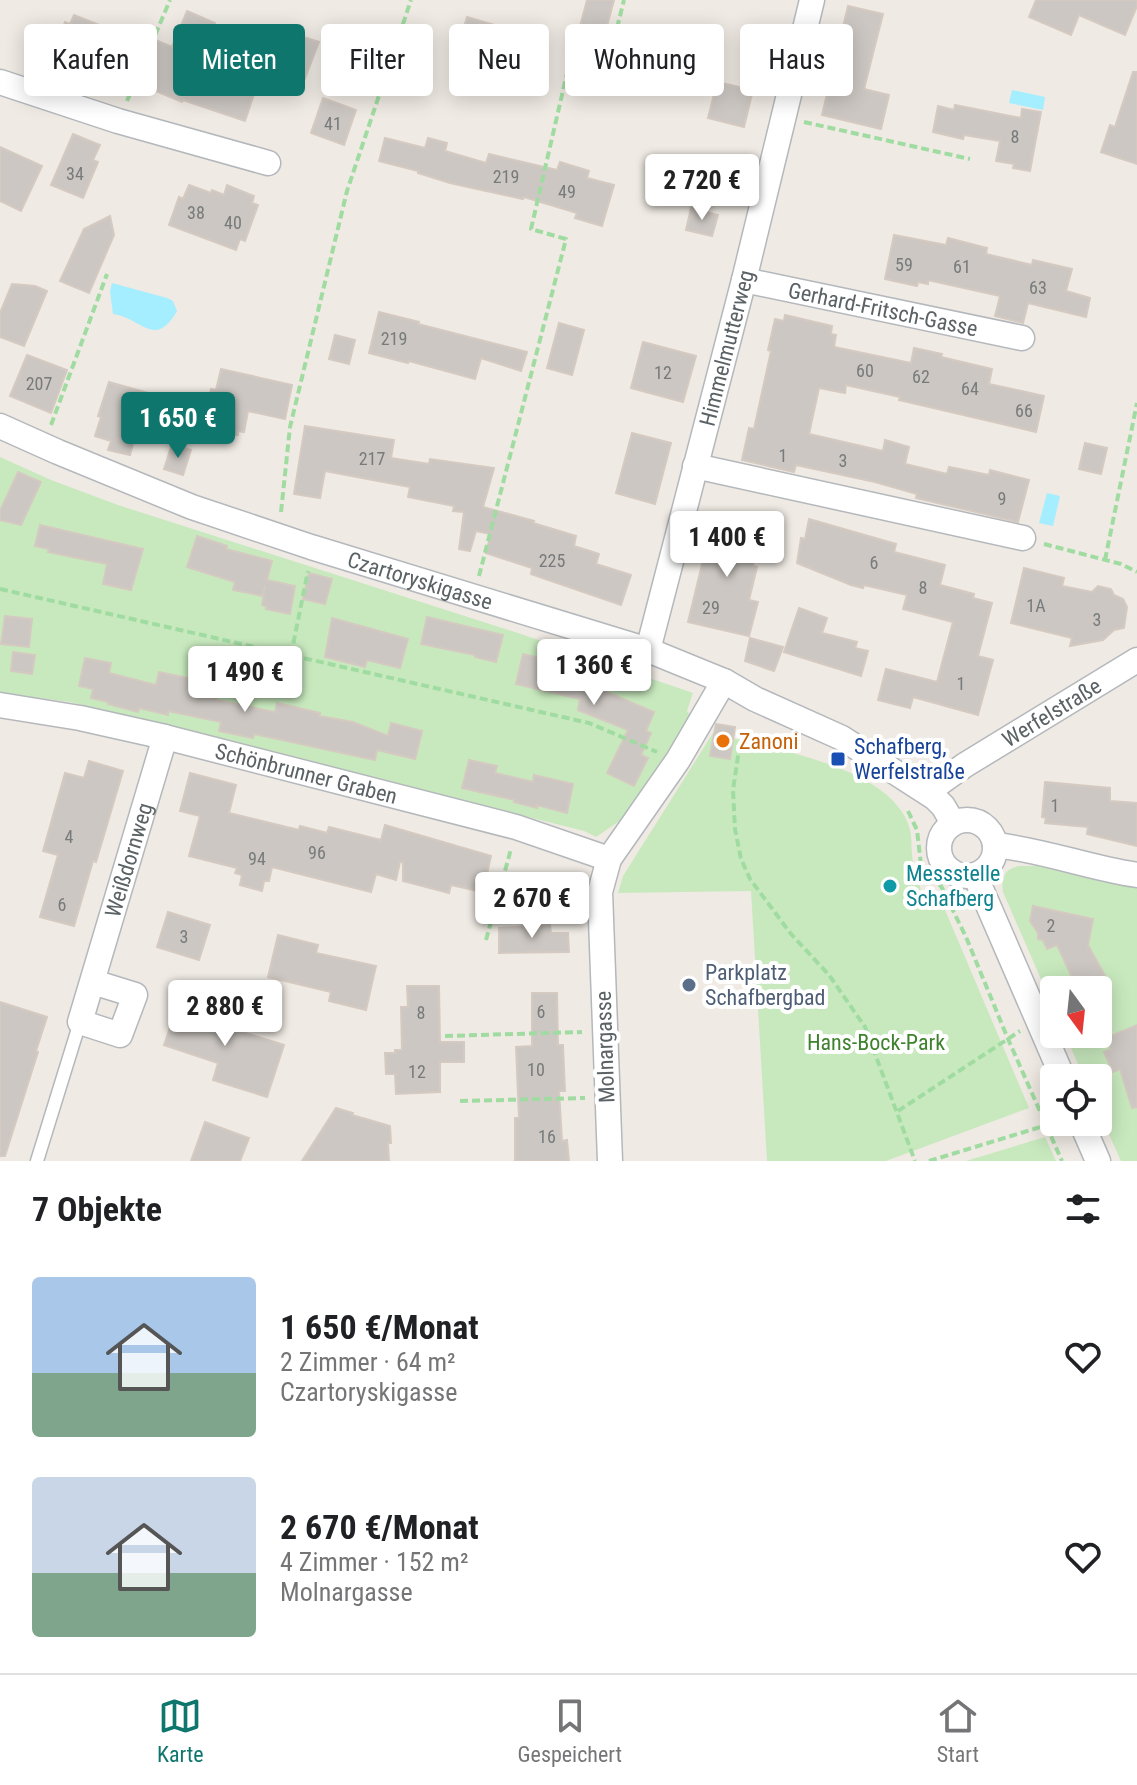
<!DOCTYPE html>
<html lang="de">
<meta charset="utf-8">
<style>
:root{--surface:#fff;--page:#f2f2f2;--text:#202124;--muted:#757577;--line:#e0e0e0;--accent:#0f766e}
body{margin:0;font-family:"Roboto Condensed",sans-serif;background:var(--page);color:var(--text);height:100vh;display:flex;flex-direction:column;font-size:30px;white-space:nowrap}
*{box-sizing:border-box;margin:0}
p{font-size:26px;color:var(--muted)}
.icon{flex:none;width:44px;height:44px;fill:none;stroke:currentColor;stroke-width:2;stroke-linecap:round;stroke-linejoin:round}
.map{position:relative;height:1161px;overflow:hidden}
.panel{display:flex;flex-direction:column;background:var(--surface);flex:1}
.panel>*{flex:none}
.guide{position:absolute;left:24px;top:24px;width:1090px;height:72px;display:flex;gap:16px}
.needle{width:52px;rotate:165deg}
.controls{position:absolute;left:1040px;top:976px;display:grid;gap:16px}
.controls a{display:grid;place-items:center;width:72px;height:72px;border-radius:8px;background:var(--surface);box-shadow:0 4px 20px #0003;font-size:40px}
.price{position:absolute;translate:-50% -68px;padding:0 18px;border-radius:8px;background:#fff;color:#222;font-size:26px;line-height:52px;filter:drop-shadow(0 2px 4px #0008)}
.price::after{content:'';position:absolute;left:50%;top:48px;width:24px;height:18px;margin-left:-12px;background:inherit;clip-path:polygon(0 0,100% 0,50% 100%)}
.price.current{background:var(--accent);color:#fff}
ul{padding:0;list-style:none}
li{display:flex;align-items:center;gap:24px;height:200px;padding:0 32px}
li span{display:grid;place-items:center;flex:none;width:224px;height:160px;border-radius:8px;color:#555}
li>.icon{margin-inline-start:auto}
span .icon{width:96px;height:96px;fill:#fffc;stroke-width:1}
li b{font-size:34px}
h2{display:flex;justify-content:space-between;align-items:center;height:96px;padding:0 32px;font-size:34px}
.chip{padding:0 28px;border-radius:8px;background:var(--surface);box-shadow:0 4px 20px #0003;font-size:28px;line-height:72px}
.chip.current{background:var(--accent);color:#fff}
.tabs{display:flex;justify-content:space-around;align-items:center;height:112px;border-top:2px solid var(--line);background:var(--surface);font-size:22px;color:var(--muted)}
.tabs a{display:grid;justify-items:center;gap:4px}
.tabs .current{color:var(--accent)}
.map>svg:first-child{display:block}
</style>
<div class="map">
<svg width="1137" height="1161" viewBox="0 0 1137 1161">
<rect width="100%" height="100%" fill="#efeae3"/>
<!-- green -->
<g fill="#c8e9be">
<path d="M0,457L51,480L118,505L515,632L693,693L687,711L691,716L624,818L596,837L584,831L70,702L0,693Z"/>
<path d="M713,733C766,748 880,764 906,819C914,836 910,845 913,861C914,871 919,881 921,891L940,898L1029,1108L886,1161H767L751,891L618,893L623,876Z"/>
<path d="M1019,866H1037L1137,885V1161H1121L1098,1110V1078H1084L1065,1034H1098V990H1054V1009L1003,892C1001,878 1004,869 1019,866Z"/>
<path d="M1045,1137L1056,1161H966Z"/>
</g>
<!-- water -->
<g fill="#a4eeff">
<path d="M1012,90L1045,97L1043,110L1009,103Z"/>
<path d="M112,283L167,298L173,301L177,311C155,350 140,317 113,314L110,291Z"/>
<path d="M177,398L191,401L184,433L171,430Z"/>
<path d="M1047,493L1060,496L1053,526L1039,523Z"/>
</g>
<!-- building -->
<g fill="#ccc7c2" stroke="#d5cac1" stroke-width="2">
<path d="M587,0H614L603,41L578,34Z"/>
<path d="M1036,0H1137V6L1125,35L1079,15L1071,35L1029,17Z"/>
<path d="M848,6L883,14L864,89L889,95L881,129L822,115Z"/>
<path d="M187,11L215,23L201,56L260,76L245,121L183,100L182,102L125,78L123,84L85,69L83,73L48,59L59,32L61,33L65,22L70,24L74,15L122,34L125,27L172,47Z"/>
<path d="M467,17L522,33L511,69L456,53Z"/>
<path d="M294,34L319,42L299,94L275,85Z"/>
<path d="M1133,72H1137V164L1101,152L1110,125L1115,127Z"/>
<path d="M717,82L753,90L744,127L708,118Z"/>
<path d="M323,98L356,110L344,145L311,133Z"/>
<path d="M955,105L1021,118L1022,109L1041,112L1030,171L1013,168L1014,164L996,161L1000,141L964,135L963,139L933,132L938,106L954,110Z"/>
<path d="M73,134L100,145L93,160L98,162L83,198L51,185Z"/>
<path d="M385,138L425,148L428,138L447,143L445,151L486,163L489,154L557,170L560,162L589,171L587,178L614,185L602,226L575,218L577,213L524,197L523,199L450,183L418,173V171L379,161Z"/>
<path d="M0,147L42,166L21,211L0,201Z"/>
<path d="M189,185L211,193L212,190L224,195L227,185L254,196L252,203L258,205L245,241L240,239L236,250L169,225L179,197L183,199Z"/>
<path d="M691,208L718,215L712,236L686,230Z"/>
<path d="M110,216L114,235L89,293L60,281L84,229Z"/>
<path d="M894,235L946,245L948,238L987,248L986,254L1032,265L1033,260L1072,269L1066,291L1090,298L1086,317L1028,303L1023,323L995,316L1000,296L928,280V284L918,282L917,286L885,279Z"/>
<path d="M12,284L35,286L47,291L24,346L0,337V313Z"/>
<path d="M379,312L419,322L418,324L527,352L521,371L481,358L475,379L409,361L408,363L369,353Z"/>
<path d="M785,315L832,326L831,334L836,335L834,347L911,363L914,348L942,354L941,357L992,369L989,384L1044,396L1036,432L899,400L900,397L846,385L845,393L819,388L809,434L883,451L885,440L909,447L905,464L947,474L949,467L989,475L990,470L1029,480L1018,522L916,498L917,494L875,482L796,465L794,472L742,460L749,428L754,429L771,351L768,350L775,319L784,321Z"/>
<path d="M559,323L584,330L572,375L547,368Z"/>
<path d="M335,335L355,340L349,364L329,359Z"/>
<path d="M643,342L696,356L683,402L631,388Z"/>
<path d="M27,355L67,370L51,413L10,396Z"/>
<path d="M221,369L292,385L285,419L248,411L244,432L238,431V435L204,429L211,389L216,390Z"/>
<path d="M109,382L148,393L139,422L150,426L144,443L134,440L130,455L108,450L111,441L95,436L101,417L98,416Z"/>
<path d="M305,426L394,440L391,458L429,464L430,459L494,468L483,507L534,521L533,523L576,536L574,546L599,554L596,564L631,575L621,605L531,574L532,568L486,553L491,534L476,531L470,551L459,549L464,512L453,511L454,506L408,497L410,487L325,471L320,498L294,494Z"/>
<path d="M632,433L671,443L655,504L616,493Z"/>
<path d="M1085,443L1107,448L1101,474L1079,469Z"/>
<path d="M172,444L191,450L183,475L164,469Z"/>
<path d="M18,472L41,482L21,525L0,520V511Z"/>
<path d="M714,515L748,523L745,533L760,536L753,566L757,567L749,600L758,602L749,636L688,622Z"/>
<path d="M809,519L896,544L894,552L945,565L940,585L974,594L973,598L992,603L978,656L993,660L978,715L913,697L910,708L878,700L886,669L937,682L953,622L903,609L907,595L864,585L863,588L851,585L797,563L801,538L805,539Z"/>
<path d="M40,525L143,549L131,590L103,584L107,564L48,552L49,549L35,546Z"/>
<path d="M197,536L227,546L226,549L272,561L267,580L295,586L290,614L266,609L267,607L262,605L265,586L263,596L233,590L235,582L187,567Z"/>
<path d="M1024,568L1064,578L1062,586L1092,592L1098,586L1111,589L1114,595L1123,599L1127,607L1124,628L1114,630L1103,640L1070,646L1072,638L1011,623Z"/>
<path d="M309,573L332,579L325,604L303,599Z"/>
<path d="M799,608L827,618L822,633L857,642L855,648L868,651L861,676L784,652Z"/>
<path d="M5,616L32,619L29,647L1,644Z"/>
<path d="M427,617L503,635L496,662L475,657V655L421,644Z"/>
<path d="M332,618L408,639L400,668L367,660L365,667L325,657Z"/>
<path d="M750,638L783,647L774,671L745,661Z"/>
<path d="M13,652L35,655L32,674L11,671Z"/>
<path d="M523,654L578,667L581,657L601,663L595,687L654,712L646,731L651,733L641,755L648,758L634,786L607,773L628,730L578,710L580,699L516,684Z"/>
<path d="M85,658L111,663L109,673L156,685L159,672L220,685L217,700L275,712L277,703L320,713L319,716L353,722L388,736L391,723L422,731L416,756L415,759L377,750L375,760L254,734L253,738L219,731L221,722L168,711V715L139,708L138,712L108,704V702L91,698L93,689L79,686Z"/>
<path d="M716,724L735,727L730,759L710,756Z"/>
<path d="M469,760L497,766L495,773L533,782L534,775L573,784L567,813L537,805V808L514,802L515,800L462,788Z"/>
<path d="M89,761L123,771L96,862L93,861L74,926L40,917L58,855L43,851L65,773L84,778Z"/>
<path d="M190,773L236,785L229,813L299,830L300,826L327,833L329,827L381,840L385,825L491,856L483,892L451,885L449,893L403,881V862H400L396,880L376,874L371,892L272,867L269,881H264L262,891L240,885L242,875L235,873L237,868L189,856L200,816L180,811Z"/>
<path d="M1045,782L1110,788V801L1137,803V846L1087,834L1088,827L1045,823L1046,818L1042,817Z"/>
<path d="M1033,906L1093,919L1088,945L1108,981L1089,990H1078L1057,945L1047,949L1043,940L1038,939V933L1030,921Z"/>
<path d="M168,912L210,925L199,960L157,947Z"/>
<path d="M550,925L551,933H568L569,952L499,953V928Z"/>
<path d="M278,935L318,945L316,953L376,966L366,1010L329,1001L331,992L268,977Z"/>
<path d="M407,986H439L440,1042H464V1062H440V1092L396,1094L395,1074H386L385,1053H395V1050H402L401,1007H408Z"/>
<path d="M532,993H557L558,1045H563L565,1091H559L562,1141L567,1140L569,1161H515V1118H519L516,1047L532,1046Z"/>
<path d="M179,1001L233,1018L230,1028L284,1045L267,1097L213,1080L218,1063L164,1045Z"/>
<path d="M0,1002L47,1017L36,1051L38,1052L5,1156H0Z"/>
<path d="M1137,1025V1107L1132,1108L1120,1069L1113,1072L1104,1052L1111,1049L1106,1038Z"/>
<path d="M336,1108L353,1113L352,1115L390,1126L391,1143H388L389,1161H302Z"/>
<path d="M205,1122L249,1138L240,1161H191Z"/>
</g>
<g fill="none" stroke-linecap="round" stroke-linejoin="round">
<defs>
<path id="service" d="M37,1161L80,1022"/>
<g id="minor">
<path d="M0,82L118,121L268,163"/>
<path id="s1" d="M744,280L1022,338"/>
<path id="s2" d="M0,426L58,452L192,507L311,547L648,650L692,668L724,681L755,699L842,738L935,798L943,806L953,823"/>
<path d="M695,466L1023,538"/>
<path id="s3" d="M648,650L744,280L812,0"/>
<path id="s4" d="M0,705L80,718L165,737L516,827L609,859"/>
<path id="s5" d="M927,792L965,765L1137,660"/>
<circle cx="967" cy="848" r="28"/>
<path d="M995,845C1043,850 1089,868 1137,875"/>
<path d="M975,875L1063,1078"/>
<path id="s6" d="M93,982L135,995L120,1035L80,1022L165,737"/>
<path d="M1081,1122L1098,1161"/>
<path d="M610,1161L600,892L609,859L678,760L724,681"/>
</g>
</defs>
<!-- service casing -->
<use href="#service" stroke="#b4b8bc" stroke-width="15"/>
<!-- minor casing -->
<use href="#minor" stroke="#b4b8bc" stroke-width="27"/>
<!-- path -->
<g stroke="#a0dca1" stroke-width="4" stroke-dasharray="8 4" stroke-linecap="butt">
<path d="M127,101L170,0"/>
<path d="M804,122L970,159"/>
<path d="M51,425L107,274"/>
<path d="M281,512L290,427L347,191L411,0"/>
<path d="M1044,544L1121,564L1137,572"/>
<path d="M1105,560L1137,403"/>
<path d="M479,576L566,239L531,229L568,69L605,76L624,0"/>
<path d="M0,589L589,723L657,752"/>
<path d="M291,655L308,571"/>
<path d="M793,744L743,735L740,743L733,790L735,829L741,859L750,879L791,934L829,975L865,1027L915,1161"/>
<path d="M908,811L917,830L921,865L925,875L941,886L966,937L1008,1039L1062,1161"/>
<path d="M486,940L511,849"/>
<path d="M445,1036L582,1032"/>
<path d="M460,1101L585,1098"/>
<path d="M898,1111L1020,1031"/>
<path d="M929,1161L1057,1122"/>
</g>
<!-- service -->
<use href="#service" stroke="#fff" stroke-width="12"/>
<!-- minor -->
<use href="#minor" stroke="#fff" stroke-width="24"/>
</g>
<!-- markers -->
<circle fill="#e8710a" stroke="#fff" stroke-width="3" cx="723" cy="741" r="8"/>
<rect fill="#1a4fb4" stroke="#fff" stroke-width="3" x="830" y="751" width="16" height="16" rx="4"/>
<circle fill="#0f9aa8" stroke="#fff" stroke-width="3" cx="890" cy="886" r="8"/>
<circle fill="#5c6f8a" stroke="#fff" stroke-width="3" cx="689" cy="985" r="8"/>
<g text-anchor="middle" dominant-baseline="central" stroke-width="8" stroke-linejoin="round" paint-order="stroke">
<!-- number labels -->
<g font-size="18" fill="#777b7c">
<text x="333" y="123">41</text>
<text x="1015" y="136">8</text>
<text x="75" y="173">34</text>
<text x="506" y="176">219</text>
<text x="567" y="191">49</text>
<text x="196" y="212">38</text>
<text x="233" y="222">40</text>
<text x="904" y="264">59</text>
<text x="962" y="266">61</text>
<text x="1038" y="287">63</text>
<text x="394" y="338">219</text>
<text x="865" y="370">60</text>
<text x="663" y="372">12</text>
<text x="921" y="376">62</text>
<text x="39" y="383">207</text>
<text x="970" y="388">64</text>
<text x="1024" y="410">66</text>
<text x="783" y="455">1</text>
<text x="372" y="458">217</text>
<text x="843" y="460">3</text>
<text x="1002" y="498">9</text>
<text x="552" y="560">225</text>
<text x="874" y="562">6</text>
<text x="923" y="587">8</text>
<text x="1036" y="605">1A</text>
<text x="711" y="607">29</text>
<text x="1097" y="619">3</text>
<text x="961" y="683">1</text>
<text x="1055" y="805">1</text>
<text x="69" y="836">4</text>
<text x="317" y="852">96</text>
<text x="257" y="858">94</text>
<text x="62" y="904">6</text>
<text x="1051" y="925">2</text>
<text x="184" y="936">3</text>
<text x="541" y="1011">6</text>
<text x="421" y="1012">8</text>
<text x="536" y="1069">10</text>
<text x="417" y="1071">12</text>
<text x="547" y="1136">16</text>
</g>
<!-- street labels -->
<g font-size="22" fill="#5b6265" stroke="#fff">
<text stroke="none"><textPath href="#s1" startOffset="142">Gerhard-Fritsch-Gasse</textPath></text>
<text stroke="none"><textPath href="#s3" startOffset="312">Himmelmutterweg</textPath></text>
<text stroke="none"><textPath href="#s2" startOffset="448">Czartoryskigasse</textPath></text>
<text stroke="none"><textPath href="#s5" startOffset="148">Werfelstraße</textPath></text>
<text stroke="none"><textPath href="#s4" startOffset="314">Schönbrunner Graben</textPath></text>
<text stroke="none"><textPath href="#s6" startOffset="298">Weißdornweg</textPath></text>
<text transform="translate(605 1047) rotate(-92)">Molnargasse</text>
</g>
<!-- food labels -->
<g font-size="22" fill="#c56008" stroke="#fff" text-anchor="start">
<text x="739" y="741">Zanoni</text>
</g>
<!-- transit labels -->
<g font-size="22" fill="#164399" stroke="#fff" text-anchor="start">
<text x="854" y="746">Schafberg,<tspan x="854" dy="25">Werfelstraße</tspan></text>
</g>
<!-- culture labels -->
<g font-size="22" fill="#0d838f" stroke="#fff" text-anchor="start">
<text x="906" y="873">Messstelle<tspan x="906" dy="25">Schafberg</tspan></text>
</g>
<!-- service labels -->
<g font-size="22" fill="#4e5e75" stroke="#fff" text-anchor="start">
<text x="705" y="972">Parkplatz<tspan x="705" dy="25">Schafbergbad</tspan></text>
</g>
<!-- park labels -->
<g font-size="22" fill="#3e822d" stroke="#fff">
<text x="876" y="1042">Hans-Bock-Park</text>
</g>
</g>
</svg>
<div class="controls">
<a><svg class="needle" viewBox="-14 -14 28 28"><path d="M0-13l5 13h-10z" fill="#e53935"/><path d="M0 13l5-13h-10z" fill="#757577"/></svg></a>
<a><svg class="icon" aria-label="locate" viewBox="0 0 24 24"><circle cx="12" cy="12" r="6"/><path d="M12 2v4M12 18v4M2 12h4M18 12h4"/></svg></a>
</div>
<b class="price" style="left:702px;top:222px">2 720 €</b>
<b class="price current" style="left:178px;top:460px">1 650 €</b>
<b class="price" style="left:727px;top:579px">1 400 €</b>
<b class="price" style="left:594px;top:707px">1 360 €</b>
<b class="price" style="left:245px;top:714px">1 490 €</b>
<b class="price" style="left:532px;top:940px">2 670 €</b>
<b class="price" style="left:225px;top:1048px">2 880 €</b>
<div class="guide">
<a class="chip">Kaufen</a>
<a class="chip current">Mieten</a>
<a class="chip">Filter</a>
<a class="chip">Neu</a>
<a class="chip">Wohnung</a>
<a class="chip">Haus</a>
</div>
</div>
<section class="panel">
<h2>7 Objekte<svg class="icon" aria-label="filters" viewBox="0 0 24 24"><path d="M4 7h16M4 17h16"/><circle cx="9" cy="7" r="2"/><circle cx="15" cy="17" r="2"/></svg></h2>
<ul>
<li><span style="background:linear-gradient(#a9c7e8 60%,#7fa58c 0)"><svg class="icon" aria-label="home" viewBox="0 0 24 24"><path d="M3 11l9-7 9 7M6 9v11h12V9"/></svg></span><div><b>1 650 €/Monat</b><p>2 Zimmer · 64 m²</p><p>Czartoryskigasse</p></div><svg class="icon" aria-label="heart" viewBox="0 0 24 24"><path d="M12 20l-8-8c-3-5 5-10 8-4 3-6 11-1 8 4z"/></svg></li>
<li><span style="background:linear-gradient(#c9d6e8 60%,#7fa58c 0)"><svg class="icon" aria-label="home" viewBox="0 0 24 24"><path d="M3 11l9-7 9 7M6 9v11h12V9"/></svg></span><div><b>2 670 €/Monat</b><p>4 Zimmer · 152 m²</p><p>Molnargasse</p></div><svg class="icon" aria-label="heart" viewBox="0 0 24 24"><path d="M12 20l-8-8c-3-5 5-10 8-4 3-6 11-1 8 4z"/></svg></li>
</ul>
</section>
<nav class="tabs">
<a class="current"><svg class="icon" aria-label="map" viewBox="0 0 24 24"><path d="M3 6l6-2 6 2 6-2v14l-6 2-6-2-6 2zM9 4v14M15 6v14"/></svg>Karte</a>
<a><svg class="icon" aria-label="saved" viewBox="0 0 24 24"><path d="M7 4h10v16l-5-4-5 4z"/></svg>Gespeichert</a>
<a><svg class="icon" aria-label="home" viewBox="0 0 24 24"><path d="M3 11l9-7 9 7M6 9v11h12V9"/></svg>Start</a>
</nav>
